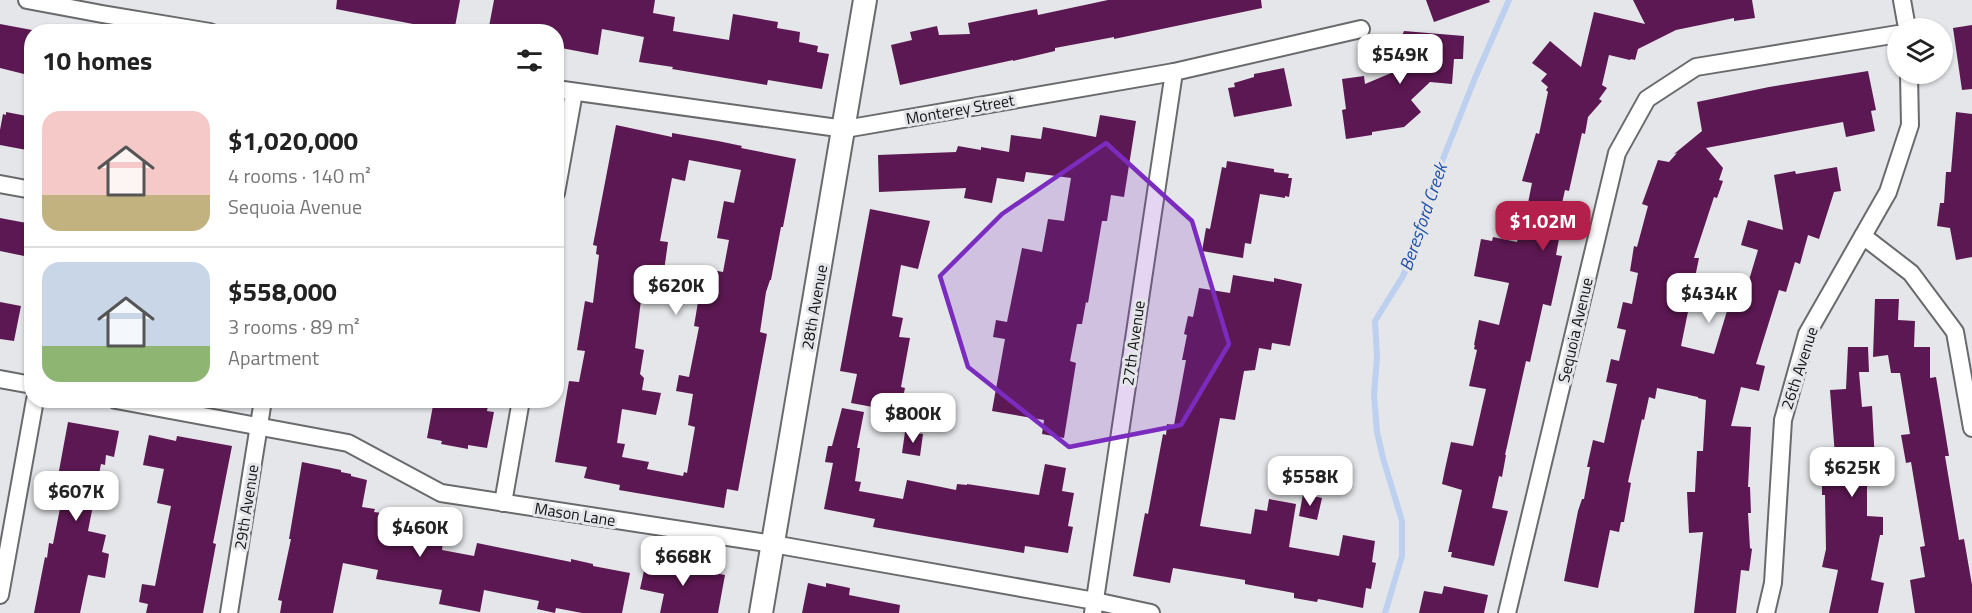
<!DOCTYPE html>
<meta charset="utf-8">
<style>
:root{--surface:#fff;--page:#f2f2f2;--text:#222;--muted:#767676;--line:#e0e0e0;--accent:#b2204b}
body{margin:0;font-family:"Titillium Web",sans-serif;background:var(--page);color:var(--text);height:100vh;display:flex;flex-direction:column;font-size:22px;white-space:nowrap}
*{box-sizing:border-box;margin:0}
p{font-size:20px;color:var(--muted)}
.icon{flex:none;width:33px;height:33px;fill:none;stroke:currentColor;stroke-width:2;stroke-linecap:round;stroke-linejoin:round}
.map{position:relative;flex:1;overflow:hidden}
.details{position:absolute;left:24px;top:24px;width:540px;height:384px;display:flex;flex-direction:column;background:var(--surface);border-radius:24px;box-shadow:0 2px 4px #0004}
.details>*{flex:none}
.fabs{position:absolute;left:1887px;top:18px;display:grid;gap:12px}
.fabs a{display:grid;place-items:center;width:66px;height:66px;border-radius:50%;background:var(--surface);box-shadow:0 2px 4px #0004;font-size:30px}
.price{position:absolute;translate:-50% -51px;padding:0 14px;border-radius:12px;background:#fff;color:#222;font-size:20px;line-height:39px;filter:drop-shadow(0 2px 3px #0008)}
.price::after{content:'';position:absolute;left:50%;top:36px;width:18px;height:14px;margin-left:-9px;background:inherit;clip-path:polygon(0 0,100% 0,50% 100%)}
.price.on{background:var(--accent);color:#fff}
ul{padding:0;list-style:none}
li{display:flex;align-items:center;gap:18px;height:150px;padding:0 18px}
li+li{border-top:2px solid var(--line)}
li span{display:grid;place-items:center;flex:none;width:168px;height:120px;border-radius:18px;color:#555}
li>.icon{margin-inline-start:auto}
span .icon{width:72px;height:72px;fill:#fffc;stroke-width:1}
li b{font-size:26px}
h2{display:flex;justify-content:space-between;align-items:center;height:72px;padding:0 18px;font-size:26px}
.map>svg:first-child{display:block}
</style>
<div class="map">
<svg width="1972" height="613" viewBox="0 0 1972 613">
<rect width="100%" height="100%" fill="#e5e6e9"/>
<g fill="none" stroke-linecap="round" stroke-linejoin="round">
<!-- stream -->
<path stroke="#bdd0ef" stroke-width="6" d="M1385,613L1402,556V521L1383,458L1377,432L1374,395L1377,357L1375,321L1403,276L1421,232L1437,174L1475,78L1509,0"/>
</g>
<!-- building -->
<g fill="#5c1852" fill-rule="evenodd">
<path d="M337,0H460L454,32H434L418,29V25L336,9Z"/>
<path d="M494,0H655L653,13L675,17L673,31L729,40L733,14L778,22L777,28L800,32L799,42L818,46L817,52L829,54L822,89L768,80L767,85L672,69L673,67L639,62L644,37L602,29L598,55L556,47V32H488Z"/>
<path d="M1108,0H1261L1262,8L1114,39V37L1055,48V51L1013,61V60L900,85L891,45L912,40L910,32L937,26L939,35L970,34L968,23L1037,9L1038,15Z"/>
<path d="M1426,0H1489L1490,2L1434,22Z"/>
<path d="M1633,0H1752L1755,18L1734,21V18L1676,30L1638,49L1635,60L1631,59L1630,60L1609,55L1602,85L1607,88L1599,99L1602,101L1588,117L1585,134L1582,133L1569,191L1565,190L1558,221L1562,222L1556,255L1562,256L1551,306L1543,304L1530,362L1526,361L1505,455H1506L1502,477L1499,476L1492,508L1508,511L1494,566L1451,557L1452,552H1448L1462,490L1442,484L1445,469L1451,442L1473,446L1486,389L1469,386L1477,350L1474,349L1475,345H1474L1479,320L1499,325L1509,283L1474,276L1481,239L1492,241L1493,237L1517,242L1523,216L1526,213L1532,183L1522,181L1536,133L1539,134L1548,92L1546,90L1548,87L1541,81L1547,74L1532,63L1550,41L1581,67L1594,12L1645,24Z"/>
<path d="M0,24L32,30V76L0,68Z"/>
<path d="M1972,25V89L1962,90L1953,28Z"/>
<path d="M1404,31L1464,36L1463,59H1454L1452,84L1430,82L1411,100L1421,112L1404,127L1372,132V135L1346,139L1342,110L1346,109L1342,79L1364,76L1365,84L1415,63L1397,48Z"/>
<path d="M1284,68L1292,106L1234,117L1228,88L1235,87L1234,83L1254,77V74Z"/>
<path d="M1868,71L1876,110L1871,111L1875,131L1846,137L1843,122L1706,148L1723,168L1719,180L1723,181L1717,198L1714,197L1694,258H1699L1681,346L1714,354L1727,311L1732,312L1740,288L1746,290L1758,250L1741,245L1748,220L1783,230L1774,175L1795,171L1796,174L1837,167L1841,191L1834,192L1819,239L1808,235L1800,264L1795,262L1786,292L1779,290L1756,364L1765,366L1759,391L1741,387L1731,426L1751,427L1748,487H1750L1751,513H1748L1750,548L1752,549L1749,571L1741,570L1736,613H1694L1703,532L1689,533L1687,492H1695L1697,451H1703L1706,400L1698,398V397L1657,388L1655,399L1649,397L1644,420L1642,419L1628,482L1631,483L1624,522H1621L1619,532L1610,530L1598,588L1564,581L1578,511L1582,499H1584L1590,467H1587L1593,440L1604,443L1617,384L1606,382L1611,359L1619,361L1626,330L1617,328L1623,302L1632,304L1638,273L1630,271L1634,246L1637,247L1648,206L1642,204L1658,160L1669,162L1677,153L1674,154L1702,131L1697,102L1769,87Z"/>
<path d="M6,112L32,117V151L0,145V130L3,114L6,115Z"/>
<path d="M1956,112L1972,114V257L1956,260L1950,228L1937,226L1940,203H1944L1946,172H1951Z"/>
<path d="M1100,115L1136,121L1124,197L1111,195L1107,221H1102L1088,303L1086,302L1082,324H1077L1070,361L1076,363L1064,438L1042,434L1044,420L992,411L1005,339L993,337L996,320L1007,322L1022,248L1042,252L1048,219L1064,221L1071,178L1026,172L1024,182L997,178L992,203L964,198L966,188L879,192L878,155L956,152L958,146L981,150V147L1009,152L1011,135L1041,139L1043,127L1096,137Z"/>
<path d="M616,125L672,137V133L718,141L742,146L741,148L796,159L783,227H781L771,280H770L766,292L760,332L767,334L738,491L727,489L724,508L619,490L620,485L584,478L587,467L555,462L569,381L579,382L585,351L577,350L585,301L593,303L599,255L596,254L597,246L593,245ZM689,160L741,170L734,203L724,201L717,238L729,240L723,272L691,266L687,288L700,290L694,326L699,327L689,377L679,375L676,391L693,394L688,425L695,427L687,473L684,472L683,476L647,469L649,462L622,457L625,444L617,443L622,409L656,415L661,393L642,390L644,378L640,374L644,350L635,348L645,268L664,271L668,242L660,241L672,178L685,181Z"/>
<path d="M1227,161L1274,169V172L1289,174L1288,178H1292L1289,197L1285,196V198L1260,194L1251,244L1245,243L1243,258L1202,251L1206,228L1210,229L1222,167L1226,168Z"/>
<path d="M870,209L930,221L918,269L901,265L892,316L903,318L899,337L910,338L901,387L905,388L900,412L851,403L857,374L840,371Z"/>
<path d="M0,218L32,224V245L29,257L0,251Z"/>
<path d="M1233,275L1274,282V278L1302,284L1290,346L1272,343L1271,350L1259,348L1255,370L1244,371L1235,420L1220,418L1200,526L1251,534L1255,509L1267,511L1269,499L1296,504L1289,547L1339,556L1343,535L1375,541L1372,562L1376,563L1371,589L1366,588L1363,608L1324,600L1318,599L1317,602L1294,598V593L1245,584V580L1173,568L1170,583L1133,576L1145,513L1148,514L1163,434L1166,435L1167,424L1174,425L1186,360H1182L1187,335L1184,334L1188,316L1193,317L1199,288L1230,293Z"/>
<path d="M1875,299H1899L1898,320L1915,321L1914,347H1930V378L1936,377L1949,456H1945L1959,540L1964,539L1972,585V613H1915L1910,580L1925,577L1920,547L1925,546L1911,462L1906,463L1901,435L1910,434L1900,373H1891L1888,355L1873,357Z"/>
<path d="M0,302L21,306L14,341L0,339Z"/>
<path d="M1848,347H1868L1869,372H1859L1862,407L1872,406L1875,462H1867V516L1883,517V535H1880L1871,580L1884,583L1878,613H1829L1838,570L1822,567L1826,549L1825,495H1822V470L1836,469L1830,390L1846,389Z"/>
<path d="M434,400H489L487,411L494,412L487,448L468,445V449L441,444L442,441L427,438Z"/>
<path d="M842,408L864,412L857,448H860L855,481L861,482L859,491L903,499L907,480L956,490L957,484L967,485V484L1039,495L1045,464L1066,468L1062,491L1074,493L1068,526L1073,527L1068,553L1025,546L1024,553L930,537L873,527L875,519L824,509L833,463L825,462L828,446H832Z"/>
<path d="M68,422L119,431L114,457L106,455L105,465L101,464L88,531L106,535L102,552L109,554L105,578L88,575L80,613H34L45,557L47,558L49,543L53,544L64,488L56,487Z"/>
<path d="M905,432L923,434L920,456L902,453Z"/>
<path d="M149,435L176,441L177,436L232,446L213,543L216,544L203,613H146L148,604L139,602L142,584L155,586L171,506L157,503L164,469L143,465Z"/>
<path d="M302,462L341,470V472L351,474V476L367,480L362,507L375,509L374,512L382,513L380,526L421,534L422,531L444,535L442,550L474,556L477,543L571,562V559L593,564V566L630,573L622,613H582L556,608L555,613L537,609L539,601L484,590L480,612L439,604L442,590L376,579L378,570L343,563L333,613H280L282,601L278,600L291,539H289Z"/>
<path d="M1303,494L1322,498L1317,520L1299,516Z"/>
<path d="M647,557L678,563V566L725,575L718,613H660L664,594L640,589Z"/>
<path d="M808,583L826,587V583L850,588L849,595L900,605L899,613H802Z"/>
<path d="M1444,586L1488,595L1484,613H1419L1424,591L1442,594Z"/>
</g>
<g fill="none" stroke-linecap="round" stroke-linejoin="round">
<defs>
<g id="street">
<path d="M27,0L102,14L210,32"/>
<path d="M1902,0L1907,28"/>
<path d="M556,89L845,129L1174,72L1361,29"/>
<path d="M0,184L32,190"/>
<path d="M556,193L574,92"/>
<path d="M1863,236L1911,273L1955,332L1972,428"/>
<path d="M0,379L32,385"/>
<path d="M116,400L348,443L441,493L773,544L1095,601L1151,613"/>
<path d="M503,503L521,400"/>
<path d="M0,595L35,400"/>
<path d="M229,613L263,400"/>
<path d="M1093,613L1174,72"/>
<path d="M1507,613L1617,153L1647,99L1696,67L1898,34"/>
<path d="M1766,613L1773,583L1783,420L1807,334L1888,192L1910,125L1909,74"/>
</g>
<path id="secondary" d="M761,613L865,0"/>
</defs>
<!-- street casing -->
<use href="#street" stroke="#696a6c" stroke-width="20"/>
<!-- secondary casing -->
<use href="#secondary" stroke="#696a6c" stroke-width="26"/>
<!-- street -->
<use href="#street" stroke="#fff" stroke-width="16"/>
<!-- secondary -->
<use href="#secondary" stroke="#fff" stroke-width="22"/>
</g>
<!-- marked area -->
<path fill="#7b2cbf" fill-opacity="0.2" stroke="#7b2cbf" stroke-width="4.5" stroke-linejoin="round" d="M1106,143L1192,221L1229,344L1181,425L1069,447L968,367L940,276L1002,214Z"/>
<g text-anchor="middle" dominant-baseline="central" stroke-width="6" stroke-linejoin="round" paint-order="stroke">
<!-- street labels -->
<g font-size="16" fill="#131314" stroke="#e5e6e9">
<text transform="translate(960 109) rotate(-10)">Monterey Street</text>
<text transform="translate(814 307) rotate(-80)">28th Avenue</text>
<text transform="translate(1575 330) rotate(-77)">Sequoia Avenue</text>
<text transform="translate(1133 343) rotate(-82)">27th Avenue</text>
<text transform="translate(1799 368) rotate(-72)">26th Avenue</text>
<text transform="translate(246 507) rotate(-81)">29th Avenue</text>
<text transform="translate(575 514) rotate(9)">Mason Lane</text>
</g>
<!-- water labels -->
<g font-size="18" font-style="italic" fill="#2050a8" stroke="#e5e6e9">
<text transform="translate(1423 217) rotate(-71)">Beresford Creek</text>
</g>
</g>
</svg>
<div class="fabs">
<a><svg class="icon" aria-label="layers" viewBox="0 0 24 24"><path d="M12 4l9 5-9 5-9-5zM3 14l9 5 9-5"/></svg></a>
</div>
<b class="price" style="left:1400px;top:85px">$549K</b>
<b class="price on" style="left:1543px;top:252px">$1.02M</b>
<b class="price" style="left:676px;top:316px">$620K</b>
<b class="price" style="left:1709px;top:324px">$434K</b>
<b class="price" style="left:913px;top:444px">$800K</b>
<b class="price" style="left:1852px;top:498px">$625K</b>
<b class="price" style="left:1310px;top:507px">$558K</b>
<b class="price" style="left:76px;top:522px">$607K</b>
<b class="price" style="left:420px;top:558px">$460K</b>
<b class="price" style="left:683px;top:587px">$668K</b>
<section class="details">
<h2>10 homes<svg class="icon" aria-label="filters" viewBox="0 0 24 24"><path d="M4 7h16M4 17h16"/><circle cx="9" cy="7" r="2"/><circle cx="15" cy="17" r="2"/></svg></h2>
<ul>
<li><span style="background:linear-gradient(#f6c9c9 70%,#c2b280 0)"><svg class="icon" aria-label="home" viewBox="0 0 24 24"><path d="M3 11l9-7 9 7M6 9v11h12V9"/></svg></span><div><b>$1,020,000</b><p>4 rooms · 140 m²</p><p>Sequoia Avenue</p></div></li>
<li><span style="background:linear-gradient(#c9d6e8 70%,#8fb573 0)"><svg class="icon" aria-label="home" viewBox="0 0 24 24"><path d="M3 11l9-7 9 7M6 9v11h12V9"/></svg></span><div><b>$558,000</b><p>3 rooms · 89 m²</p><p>Apartment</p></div></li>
</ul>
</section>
</div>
